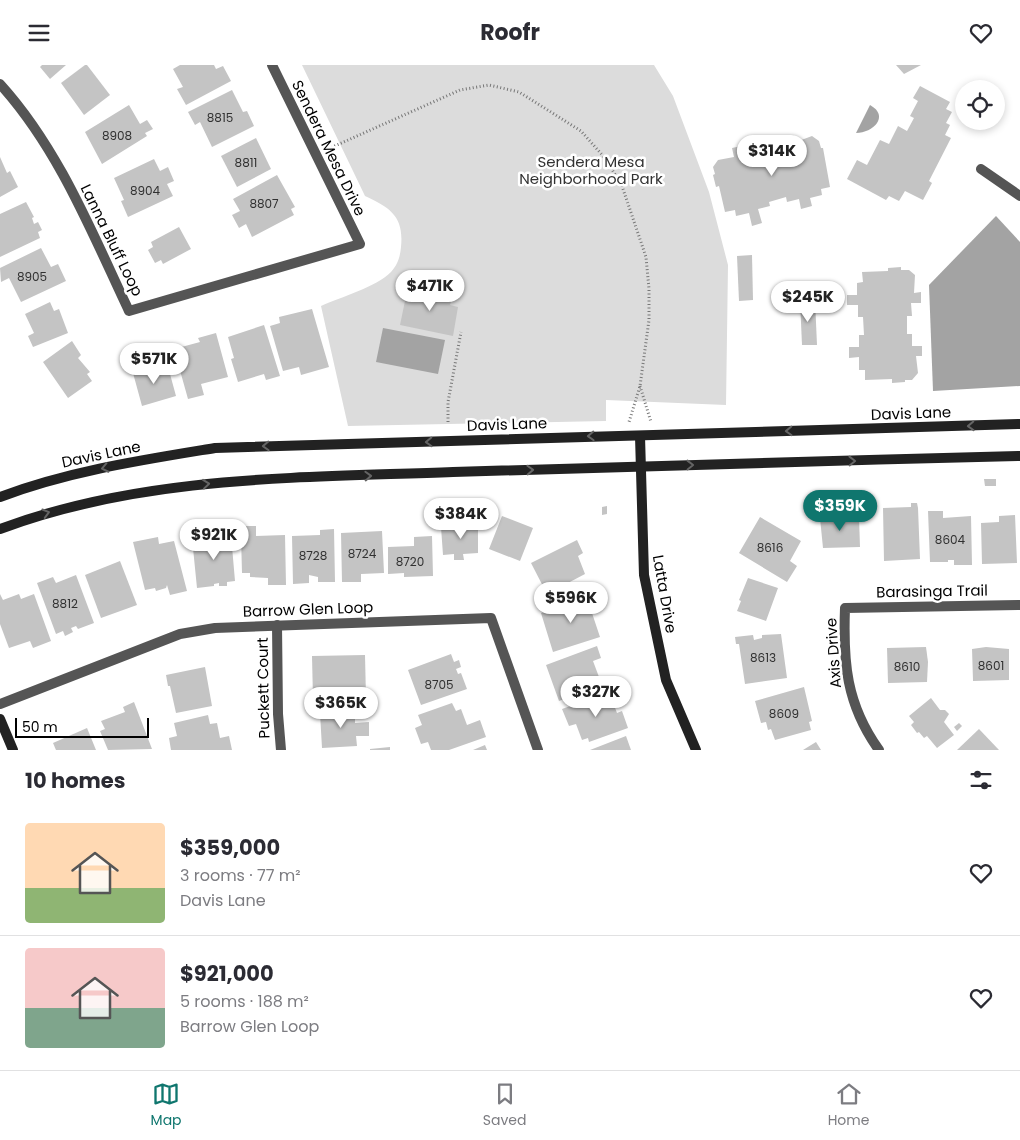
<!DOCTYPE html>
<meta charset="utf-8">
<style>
:root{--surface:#fff;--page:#f7f7f7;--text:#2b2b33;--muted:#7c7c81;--line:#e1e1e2;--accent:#0f766e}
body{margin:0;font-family:Poppins,sans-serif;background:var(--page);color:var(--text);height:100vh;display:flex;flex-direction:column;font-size:19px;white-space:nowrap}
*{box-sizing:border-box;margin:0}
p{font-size:16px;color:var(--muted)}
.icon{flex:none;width:28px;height:28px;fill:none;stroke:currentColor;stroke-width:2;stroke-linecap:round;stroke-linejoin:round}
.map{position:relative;height:685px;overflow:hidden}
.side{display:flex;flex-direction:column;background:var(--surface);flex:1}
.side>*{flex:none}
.tools{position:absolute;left:955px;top:15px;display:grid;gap:10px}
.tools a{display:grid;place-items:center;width:50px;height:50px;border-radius:50%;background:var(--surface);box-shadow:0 2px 8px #0003;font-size:25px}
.scale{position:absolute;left:15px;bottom:12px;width:134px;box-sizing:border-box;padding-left:5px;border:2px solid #000;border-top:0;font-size:14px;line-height:18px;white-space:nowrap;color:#000;-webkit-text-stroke:4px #fff;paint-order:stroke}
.price{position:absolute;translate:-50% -42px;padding:0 11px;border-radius:18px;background:#fff;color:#222;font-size:16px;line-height:32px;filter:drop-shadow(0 1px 2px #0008)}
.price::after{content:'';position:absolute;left:50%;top:30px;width:15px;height:11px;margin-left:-8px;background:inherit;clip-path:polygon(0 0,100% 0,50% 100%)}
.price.selected{background:var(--accent);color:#fff}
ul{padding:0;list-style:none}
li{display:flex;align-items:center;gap:15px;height:125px;padding:0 25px}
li+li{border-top:1px solid var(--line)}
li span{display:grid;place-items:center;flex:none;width:140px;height:100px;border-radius:5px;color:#555}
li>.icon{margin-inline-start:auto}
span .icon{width:60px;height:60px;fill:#fffc;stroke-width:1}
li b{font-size:21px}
h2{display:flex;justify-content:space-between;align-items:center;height:60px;padding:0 25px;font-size:21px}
header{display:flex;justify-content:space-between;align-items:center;height:65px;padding:0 25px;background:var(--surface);font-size:22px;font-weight:700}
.menu{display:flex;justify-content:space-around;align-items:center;height:70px;border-top:1px solid var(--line);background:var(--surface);font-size:14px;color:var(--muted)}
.menu a{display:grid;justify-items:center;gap:2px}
.menu .selected{color:var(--accent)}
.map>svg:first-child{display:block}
</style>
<header><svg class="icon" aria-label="menu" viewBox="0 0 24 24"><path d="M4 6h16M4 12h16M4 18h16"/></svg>Roofr<svg class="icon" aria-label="heart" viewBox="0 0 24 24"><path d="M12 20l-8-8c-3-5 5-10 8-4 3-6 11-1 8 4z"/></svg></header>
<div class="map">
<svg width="1020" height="685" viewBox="0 0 1020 685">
<rect width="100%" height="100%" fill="#fff"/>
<!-- green -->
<path fill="#dcdcdc" d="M302,0H654L673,31L709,127L728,200L726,340L606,335V356L348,361L321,241C341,232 376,222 391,207C398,199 400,192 401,182C404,152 391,143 365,131Z"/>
<!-- water -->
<g fill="#a3a3a3">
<path d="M870,40C890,51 873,68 856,68Z"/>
<path d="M996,151L1020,177V321L933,326L929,220Z"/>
<path d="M383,263L445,275L438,309L376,297Z"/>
<path d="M853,429H856L859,434L855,439H836L834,435L837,430Z"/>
</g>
<!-- building -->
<g fill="#c4c4c4">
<path d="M42,0H66L50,14L40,2Z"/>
<path d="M85,0H87L110,30L84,50L61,18Z"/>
<path d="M180,0H214L216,4L223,1L231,16L186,40L177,24L183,22L173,4Z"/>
<path d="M896,0H921L904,9Z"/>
<path d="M920,21L950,37L946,44L952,47L946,58L950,60L945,70L951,73L929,116L932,118L923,135L905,126L899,136L889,131L886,135L847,114L857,95L867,100L880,75L889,79L898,61L907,66L914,53L910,51L918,36L913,33Z"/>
<path d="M232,25L243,47L247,46L254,61L212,82L200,57L195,60L188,47Z"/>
<path d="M129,40L140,59L147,55L153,64L145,68L147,71L102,99L85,67Z"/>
<path d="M794,70L796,77L812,71L819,76L821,83H823L830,122L821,124L822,130L810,133L812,141L801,144L799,134L787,137L786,132L769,137L770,141L758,144L762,158L752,161L749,148L736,151L735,145L725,147L719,121L716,122L713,110L715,109L713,102L718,95L734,92L732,83L746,80L748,91L757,89L758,94L776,89L775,85L786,82L784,72Z"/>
<path d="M256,73L271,104L237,122L221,91Z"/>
<path d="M0,92L7,108L10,106L18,122L0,132Z"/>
<path d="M154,94L160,106L168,102L174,116L167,119L173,131L128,152L121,136L124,135L114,113Z"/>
<path d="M277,110L295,142L291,144L294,150L252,172L246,159L239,163L232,150L240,146L233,134Z"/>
<path d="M26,137L34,152L32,153L34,159L38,157L42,165L38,167L40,173L0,192V149Z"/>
<path d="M179,162L191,184L163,199L161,195L155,198L148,185L153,182L151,177Z"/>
<path d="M41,183L51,202L58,199L66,216L21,237L9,213L1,217L0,203Z"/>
<path d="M752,190L753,235L739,236L737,191Z"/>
<path d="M901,202V205H909L915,210L914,228L921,227V238H911L912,251H907V269H912V281H922V291H916L918,308L912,315H905V317L892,318V314L865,315V305H859V292L849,293V282H859V270H864L863,252H858V240H847V230H857V218L863,217L862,207L888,206V203Z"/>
<path d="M416,223L453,230L450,240L458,242L453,271L400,260L406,231L414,233Z"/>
<path d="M800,235H815L817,280H802Z"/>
<path d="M50,237L54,246L59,244L68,268L33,282L28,271L34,268L25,249Z"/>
<path d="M312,244L329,302L301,310L299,302L283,306L270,261L280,258L279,252Z"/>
<path d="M264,260L280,311L266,315L264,309L238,317L231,294L234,293L228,272Z"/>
<path d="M216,268L228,312L201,319L204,330L188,334L174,284L200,277L198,273Z"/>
<path d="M72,276L81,290L78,293L90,307L87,309L92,316L68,333L43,297Z"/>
<path d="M167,298L176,331L142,341L133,308Z"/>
<path d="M984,414H996V421H985Z"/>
<path d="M911,438H917L918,443L920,494L884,496L883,443L911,442Z"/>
<path d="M607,441V449L602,450V442Z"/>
<path d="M928,446H943V453L971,451L972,500H954V495H948V497H930Z"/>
<path d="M1015,450L1017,498L982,499L981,458L999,457V451Z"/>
<path d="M502,451L533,463L520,496L489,484Z"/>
<path d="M760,452L801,476L790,496L797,501L787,517L739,488Z"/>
<path d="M859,452L860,482L823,483L820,453Z"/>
<path d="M478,454V488L463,489L464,495H454V489L443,490L441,462L465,461V455Z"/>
<path d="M244,461H256V471L285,470L286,520H268V513L250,512V508H242L241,471H244Z"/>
<path d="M334,464L335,517H318V512L309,510V518L293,519L292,471L320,470V465Z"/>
<path d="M382,466L384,508L361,509V517H342L341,468Z"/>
<path d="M231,470L235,516L227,517V521H219V518L214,519V521L197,523L192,473Z"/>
<path d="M432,471L433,511L404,512V508L388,509V482L414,481V472Z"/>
<path d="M158,472L159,479L174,476L187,526L170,530L167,520L166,523L156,526L155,523L145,525L133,477Z"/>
<path d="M577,475L583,488L578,491L585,509L547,529L531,498Z"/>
<path d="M120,496L137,540L101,553L85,510Z"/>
<path d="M76,510L94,558L78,564L76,561L71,563L73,567L65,571L63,566L56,569L37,518L53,512L56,518Z"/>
<path d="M748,513L778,523L766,556L737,546L741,536L739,535Z"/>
<path d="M0,529L3,535L19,529L21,534L34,529L51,576L33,583L30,576L9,583L0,559Z"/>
<path d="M594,531L598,543L591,545L600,572L553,587L541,548Z"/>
<path d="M781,569L787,613L745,619L739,579H736L735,572L753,570L754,575L762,573V570Z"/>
<path d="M597,581L601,593L593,596L602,620L559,636L546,600Z"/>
<path d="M926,582L928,597L927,617L888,618L887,583Z"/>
<path d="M986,582L1009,584V615L973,616L972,584Z"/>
<path d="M451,589L454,597L459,595L461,602L456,604L458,609L461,608L467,624L421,640L408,605Z"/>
<path d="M365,590L366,633L313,634L312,591Z"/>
<path d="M205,602L212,641L176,648L170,621H168L166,610Z"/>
<path d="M804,622L812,656L809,657L811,665L775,675L771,664L768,665L766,657L761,658L755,636Z"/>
<path d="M609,627L617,648L622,646L628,663L589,677L588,673L582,675L576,659L569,661L562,644Z"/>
<path d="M931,633L940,645H945L949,649L944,657L954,670L937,683L927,671L924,673L919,667L917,668L911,660L914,657L909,651Z"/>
<path d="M134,637L152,684L108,685L100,666L105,664L101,656L125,647L123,642Z"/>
<path d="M452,638L456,646L461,644L467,660L480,655L486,672L449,685H431L428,677L421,679L415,663L422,660L418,650Z"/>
<path d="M355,646V658L369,657V671H356L357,681L322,683L320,648Z"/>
<path d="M208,650L210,659L217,658L220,673L229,671L232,685H171L169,673L177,671L174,658Z"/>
<path d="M959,658L962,661L957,666L954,662Z"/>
<path d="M87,663L96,685H56L53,678Z"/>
<path d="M979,664L999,685H957Z"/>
<path d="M626,671L631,685H590Z"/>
<path d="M816,677L821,685H803Z"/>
<path d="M485,680L487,685H473Z"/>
<path d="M390,682V685H370V684Z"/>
</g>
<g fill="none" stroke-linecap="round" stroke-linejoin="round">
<!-- path -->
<g stroke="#777" stroke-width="3" stroke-dasharray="1 2.5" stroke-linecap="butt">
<path d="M328,84L460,25L489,20L519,27L581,66L605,93L622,121L646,192L649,224V255L640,321L629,357"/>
<path d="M640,321L651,357"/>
<path d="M448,357V337L461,267"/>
</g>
<!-- lane -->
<path stroke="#555" stroke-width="10" d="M981,104L1020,131"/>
<!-- street -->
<g stroke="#555" stroke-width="10">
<path d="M0,19C59,84 92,168 129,246L360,179L272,0"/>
<path d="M277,560L278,649L281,685"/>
<path d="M0,639L180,569L215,563L491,553L538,685"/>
<path d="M879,685C846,639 843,597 845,543L1020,540"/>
</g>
<!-- secondary -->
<g stroke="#222" stroke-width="10">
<path d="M640,371L644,510L666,615L696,685"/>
<path d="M0,432C69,406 142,395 215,383L1020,359"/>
<path d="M0,464C145,410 300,413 453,407C642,400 831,396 1020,391"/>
<path d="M0,654L13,685"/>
</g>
</g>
<!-- one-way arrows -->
<defs><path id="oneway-chevron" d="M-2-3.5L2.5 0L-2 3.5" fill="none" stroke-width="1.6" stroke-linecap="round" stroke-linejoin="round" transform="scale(1.25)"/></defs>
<g stroke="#646464">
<use href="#oneway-chevron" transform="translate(971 361) rotate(178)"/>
<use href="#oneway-chevron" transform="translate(789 366) rotate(178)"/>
<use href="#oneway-chevron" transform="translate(591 371) rotate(178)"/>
<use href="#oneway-chevron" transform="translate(429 377) rotate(178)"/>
<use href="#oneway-chevron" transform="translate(266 381) rotate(178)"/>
<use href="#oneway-chevron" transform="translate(852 396) rotate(-1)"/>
<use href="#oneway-chevron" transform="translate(690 400) rotate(-1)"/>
<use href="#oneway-chevron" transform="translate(105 403) rotate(168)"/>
<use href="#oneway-chevron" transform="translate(530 405) rotate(-2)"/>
<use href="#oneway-chevron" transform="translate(368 411) rotate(-2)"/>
<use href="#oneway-chevron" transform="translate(206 419) rotate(-6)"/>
<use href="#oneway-chevron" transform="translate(46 448) rotate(-16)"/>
</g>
<g text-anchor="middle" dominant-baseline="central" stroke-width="5" stroke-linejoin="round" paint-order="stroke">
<!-- number labels -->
<g font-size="12" fill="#313131">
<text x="220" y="52">8815</text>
<text x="117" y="70">8908</text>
<text x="246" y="97">8811</text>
<text x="145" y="125">8904</text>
<text x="264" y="138">8807</text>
<text x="32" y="211">8905</text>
<text x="950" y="474">8604</text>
<text x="770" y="482">8616</text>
<text x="362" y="488">8724</text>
<text x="313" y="490">8728</text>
<text x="410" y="496">8720</text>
<text x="65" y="538">8812</text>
<text x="763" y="592">8613</text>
<text x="991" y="600">8601</text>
<text x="907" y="601">8610</text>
<text x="439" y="619">8705</text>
<text x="784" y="648">8609</text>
</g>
<!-- street labels -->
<g font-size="15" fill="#000" stroke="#fff">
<text transform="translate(329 83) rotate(64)">Sendera Mesa Drive</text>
<text transform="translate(112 175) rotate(64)">Lanna Bluff Loop</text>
<text transform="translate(911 348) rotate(-2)">Davis Lane</text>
<text transform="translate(507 359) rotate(-2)">Davis Lane</text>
<text transform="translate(101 389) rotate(-12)">Davis Lane</text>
<text transform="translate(932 526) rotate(-1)">Barasinga Trail</text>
<text transform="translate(665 529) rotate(80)">Latta Drive</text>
<text transform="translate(308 544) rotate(-2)">Barrow Glen Loop</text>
<text transform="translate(833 588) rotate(-94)">Axis Drive</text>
<text transform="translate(263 623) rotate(-91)">Puckett Court</text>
</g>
<!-- park labels -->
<g font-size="15" fill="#333" stroke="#fff">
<text x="591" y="96">Sendera Mesa<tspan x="591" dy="17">Neighborhood Park</tspan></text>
</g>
</g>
</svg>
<div class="tools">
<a><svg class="icon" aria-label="locate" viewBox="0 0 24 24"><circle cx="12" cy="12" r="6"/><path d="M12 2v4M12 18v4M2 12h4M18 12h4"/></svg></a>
</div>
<div class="scale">50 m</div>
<b class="price" style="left:772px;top:112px">$314K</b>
<b class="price" style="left:430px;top:247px">$471K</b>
<b class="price" style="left:808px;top:258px">$245K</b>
<b class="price" style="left:154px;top:320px">$571K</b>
<b class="price selected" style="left:840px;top:467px">$359K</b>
<b class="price" style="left:461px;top:475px">$384K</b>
<b class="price" style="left:214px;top:496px">$921K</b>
<b class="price" style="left:571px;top:559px">$596K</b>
<b class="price" style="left:596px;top:653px">$327K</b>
<b class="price" style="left:341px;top:664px">$365K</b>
</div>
<section class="side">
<h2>10 homes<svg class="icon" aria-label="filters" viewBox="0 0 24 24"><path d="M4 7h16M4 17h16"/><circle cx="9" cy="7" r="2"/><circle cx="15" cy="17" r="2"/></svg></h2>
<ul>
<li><span style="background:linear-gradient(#ffd9b3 65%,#8fb573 0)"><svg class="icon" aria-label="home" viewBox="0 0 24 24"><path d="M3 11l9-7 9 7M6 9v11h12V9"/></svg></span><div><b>$359,000</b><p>3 rooms · 77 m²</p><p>Davis Lane</p></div><svg class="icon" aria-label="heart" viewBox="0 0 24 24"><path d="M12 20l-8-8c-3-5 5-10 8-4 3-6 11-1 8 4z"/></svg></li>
<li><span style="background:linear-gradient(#f6c9c9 60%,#7fa58c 0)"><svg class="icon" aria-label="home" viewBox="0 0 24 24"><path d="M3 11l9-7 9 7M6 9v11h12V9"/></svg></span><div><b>$921,000</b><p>5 rooms · 188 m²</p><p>Barrow Glen Loop</p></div><svg class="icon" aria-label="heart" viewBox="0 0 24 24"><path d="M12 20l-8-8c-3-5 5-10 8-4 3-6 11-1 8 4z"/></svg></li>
</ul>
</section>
<nav class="menu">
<a class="selected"><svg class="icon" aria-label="map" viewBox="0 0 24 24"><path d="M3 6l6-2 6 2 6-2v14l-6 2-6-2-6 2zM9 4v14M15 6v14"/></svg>Map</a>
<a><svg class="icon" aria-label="saved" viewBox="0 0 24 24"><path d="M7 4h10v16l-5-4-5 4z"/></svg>Saved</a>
<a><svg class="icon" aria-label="home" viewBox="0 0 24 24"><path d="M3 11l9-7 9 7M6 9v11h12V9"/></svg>Home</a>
</nav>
